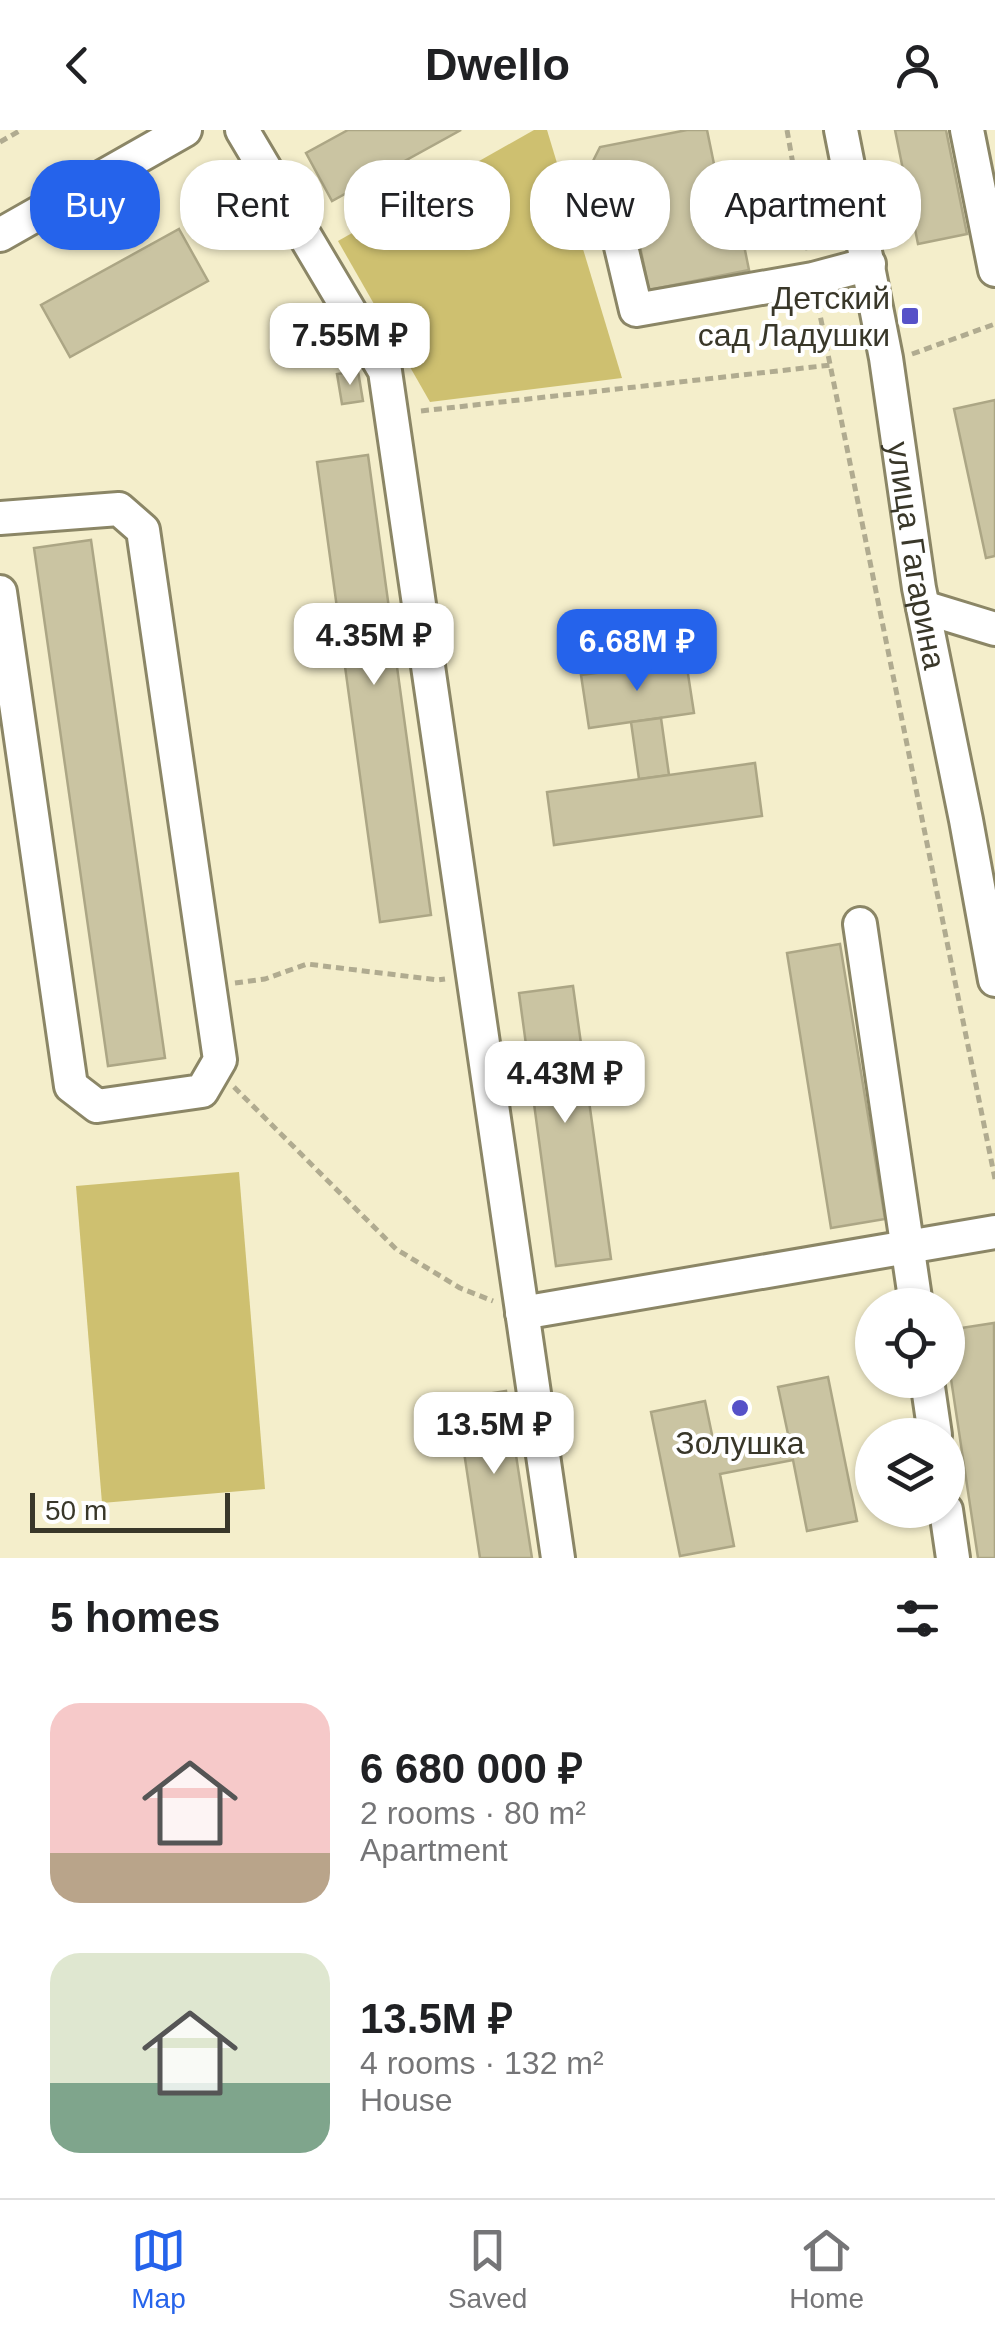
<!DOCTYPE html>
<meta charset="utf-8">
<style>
:root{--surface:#fff;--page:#f2f2f2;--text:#202124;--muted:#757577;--line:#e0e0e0;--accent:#2563eb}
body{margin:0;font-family:Arial,sans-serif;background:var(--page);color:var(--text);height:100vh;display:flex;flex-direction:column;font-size:38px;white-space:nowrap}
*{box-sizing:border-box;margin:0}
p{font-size:32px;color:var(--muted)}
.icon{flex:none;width:55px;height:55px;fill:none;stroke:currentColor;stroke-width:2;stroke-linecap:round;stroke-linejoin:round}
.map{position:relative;height:1428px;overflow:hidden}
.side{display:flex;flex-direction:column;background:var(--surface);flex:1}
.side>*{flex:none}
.hud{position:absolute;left:30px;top:30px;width:935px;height:90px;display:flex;gap:20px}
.tools{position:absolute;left:855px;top:1158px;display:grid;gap:20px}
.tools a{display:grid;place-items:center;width:110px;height:110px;border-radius:50%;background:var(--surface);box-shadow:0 2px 8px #0004;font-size:50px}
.scale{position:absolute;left:30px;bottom:25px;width:200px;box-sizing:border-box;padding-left:10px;border:5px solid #393729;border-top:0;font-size:28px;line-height:35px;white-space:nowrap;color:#393729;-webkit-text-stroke:8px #fff;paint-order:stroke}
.price{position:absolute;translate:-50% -85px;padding:0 22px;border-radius:20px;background:#fff;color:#222;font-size:32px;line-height:65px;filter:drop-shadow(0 2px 5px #0008)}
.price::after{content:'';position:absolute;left:50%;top:60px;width:30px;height:22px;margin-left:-15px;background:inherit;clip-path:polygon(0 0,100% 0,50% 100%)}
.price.selected{background:var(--accent);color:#fff}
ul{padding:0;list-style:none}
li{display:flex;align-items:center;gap:30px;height:250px;padding:0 50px}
li span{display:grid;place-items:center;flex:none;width:280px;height:200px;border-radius:30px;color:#555}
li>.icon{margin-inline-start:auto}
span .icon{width:120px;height:120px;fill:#fffc;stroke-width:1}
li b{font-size:42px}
h2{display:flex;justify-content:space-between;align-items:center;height:120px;padding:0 50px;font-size:42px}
.chip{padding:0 35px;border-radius:40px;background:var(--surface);box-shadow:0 2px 8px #0004;font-size:35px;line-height:90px}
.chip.selected{background:var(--accent);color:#fff}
header{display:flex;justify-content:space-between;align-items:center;height:130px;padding:0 50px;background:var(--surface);font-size:45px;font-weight:700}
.menu{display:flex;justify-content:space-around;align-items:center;height:140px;border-top:2px solid var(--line);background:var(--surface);font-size:28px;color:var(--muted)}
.menu a{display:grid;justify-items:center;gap:5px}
.menu .selected{color:var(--accent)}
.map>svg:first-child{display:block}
</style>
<header><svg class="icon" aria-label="back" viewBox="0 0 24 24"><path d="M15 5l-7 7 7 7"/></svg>Dwello<svg class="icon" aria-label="person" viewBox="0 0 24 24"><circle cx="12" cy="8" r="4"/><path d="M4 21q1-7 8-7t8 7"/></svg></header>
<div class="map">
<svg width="995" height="1428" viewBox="0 0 995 1428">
<rect width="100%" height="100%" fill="#f4eecb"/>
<!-- green -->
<g fill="#cec070">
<path d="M534,0H547L622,248L430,272L338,111Z"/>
<path d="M239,1042L265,1359L102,1373L76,1056Z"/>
</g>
<!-- building -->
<g fill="#cac4a2" stroke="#aca685" stroke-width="2.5">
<path d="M348,0H461L332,71L306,23Z"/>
<path d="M687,0H707L721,68L734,66L749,140L649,160L634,87L579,99L574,69L600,17Z"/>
<path d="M895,0H946L967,104L918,114Z"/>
<path d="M179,99L208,151L70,227L41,175Z"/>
<path d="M358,241L363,271L342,274L337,244Z"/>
<path d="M995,270V426L986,428L954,279Z"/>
<path d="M368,325L431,785L380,792L317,332Z"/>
<path d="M91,410L165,928L108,936L34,418Z"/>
<path d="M686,531L694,583L589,598L581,545Z"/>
<path d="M661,588L669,645L639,649L631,592Z"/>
<path d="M755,633L762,686L554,715L547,662Z"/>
<path d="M840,814L885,1089L831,1098L787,823Z"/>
<path d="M573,856L611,1129L556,1136L519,863Z"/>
<path d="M994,1193L995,1428H978L948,1229V1200Z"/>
<path d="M828,1247L857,1391L807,1401L793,1330L720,1344L734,1416L680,1426L651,1282L705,1271L715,1319L788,1304L778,1257Z"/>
<path d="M506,1261L532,1428H480L456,1269Z"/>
</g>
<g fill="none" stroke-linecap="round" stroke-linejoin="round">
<defs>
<g id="minor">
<path d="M242,0L385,241L558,1428"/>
<path id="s1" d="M841,0L886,228L919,458L966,690L995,850"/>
<path d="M967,0L995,140"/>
<path d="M618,104L636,180L813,149L869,134"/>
<path d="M0,105L185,0"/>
<path d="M0,388L119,379L143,400L220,930L202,961L97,976L71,956L0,462"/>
<path d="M923,477L995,499"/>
<path d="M860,794L916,1175"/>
<path d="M522,1183L995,1102"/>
<path d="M927,1250L935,1305"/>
<path d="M946,1380L953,1428"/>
</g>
</defs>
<!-- minor casing -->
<use href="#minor" stroke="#8b8666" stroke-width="38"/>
<!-- path -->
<g stroke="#b0ab90" stroke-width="5" stroke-dasharray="8 5" stroke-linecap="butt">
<path d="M787,0L808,120"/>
<path d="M0,12L21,0"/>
<path d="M818,175L995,1049"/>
<path d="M912,224L995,194"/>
<path d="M421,281L831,235"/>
<path d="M235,853L265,849L307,834L438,850L445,849"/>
<path d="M234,957L396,1119L460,1158L493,1171"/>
</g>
<!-- minor -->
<use href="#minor" stroke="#fff" stroke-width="32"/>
</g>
<!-- markers -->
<g fill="#5651c8" stroke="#fff" stroke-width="4">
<rect x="900" y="176" width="20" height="20" rx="5"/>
<circle cx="740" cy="1278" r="10"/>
</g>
<g text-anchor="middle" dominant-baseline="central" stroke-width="8" stroke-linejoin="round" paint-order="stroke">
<!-- poi labels -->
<g font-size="32" fill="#393729" stroke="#fff" text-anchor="end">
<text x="890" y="168">Детский<tspan x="890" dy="37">сад Ладушки</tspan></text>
<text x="740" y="1313" text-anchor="middle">Золушка</text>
</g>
<!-- street labels -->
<g font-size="32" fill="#393729" stroke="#fff">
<text stroke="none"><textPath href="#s1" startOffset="432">улица Гагарина</textPath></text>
</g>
</g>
</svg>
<div class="tools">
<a><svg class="icon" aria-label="locate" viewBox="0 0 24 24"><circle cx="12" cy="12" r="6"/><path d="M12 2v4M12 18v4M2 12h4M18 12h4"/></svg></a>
<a><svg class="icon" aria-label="layers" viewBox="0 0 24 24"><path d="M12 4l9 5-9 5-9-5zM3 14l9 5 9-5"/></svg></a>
</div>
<div class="scale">50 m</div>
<b class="price" style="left:350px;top:258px">7.55M ₽</b>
<b class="price" style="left:374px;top:558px">4.35M ₽</b>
<b class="price selected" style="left:637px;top:564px">6.68M ₽</b>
<b class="price" style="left:565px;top:996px">4.43M ₽</b>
<b class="price" style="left:494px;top:1347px">13.5M ₽</b>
<div class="hud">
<a class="chip selected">Buy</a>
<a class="chip">Rent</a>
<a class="chip">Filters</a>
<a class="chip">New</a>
<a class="chip">Apartment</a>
</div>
</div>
<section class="side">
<h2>5 homes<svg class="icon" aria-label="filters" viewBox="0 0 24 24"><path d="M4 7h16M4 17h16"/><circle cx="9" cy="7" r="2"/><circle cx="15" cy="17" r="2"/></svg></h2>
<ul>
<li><span style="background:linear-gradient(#f6c9c9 75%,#b9a48a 0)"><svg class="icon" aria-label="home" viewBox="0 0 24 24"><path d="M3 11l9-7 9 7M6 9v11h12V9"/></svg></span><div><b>6 680 000 ₽</b><p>2 rooms · 80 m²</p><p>Apartment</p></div></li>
<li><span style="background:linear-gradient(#dfe7d0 65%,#7fa58c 0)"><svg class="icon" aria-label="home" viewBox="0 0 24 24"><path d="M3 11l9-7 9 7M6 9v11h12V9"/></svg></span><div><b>13.5M ₽</b><p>4 rooms · 132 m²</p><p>House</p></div></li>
</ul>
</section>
<nav class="menu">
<a class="selected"><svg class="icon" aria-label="map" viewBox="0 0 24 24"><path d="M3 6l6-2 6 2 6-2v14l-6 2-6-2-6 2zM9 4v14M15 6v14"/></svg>Map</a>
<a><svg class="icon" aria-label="saved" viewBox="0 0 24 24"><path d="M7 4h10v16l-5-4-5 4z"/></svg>Saved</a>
<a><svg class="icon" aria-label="home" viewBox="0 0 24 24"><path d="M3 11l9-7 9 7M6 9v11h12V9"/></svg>Home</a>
</nav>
